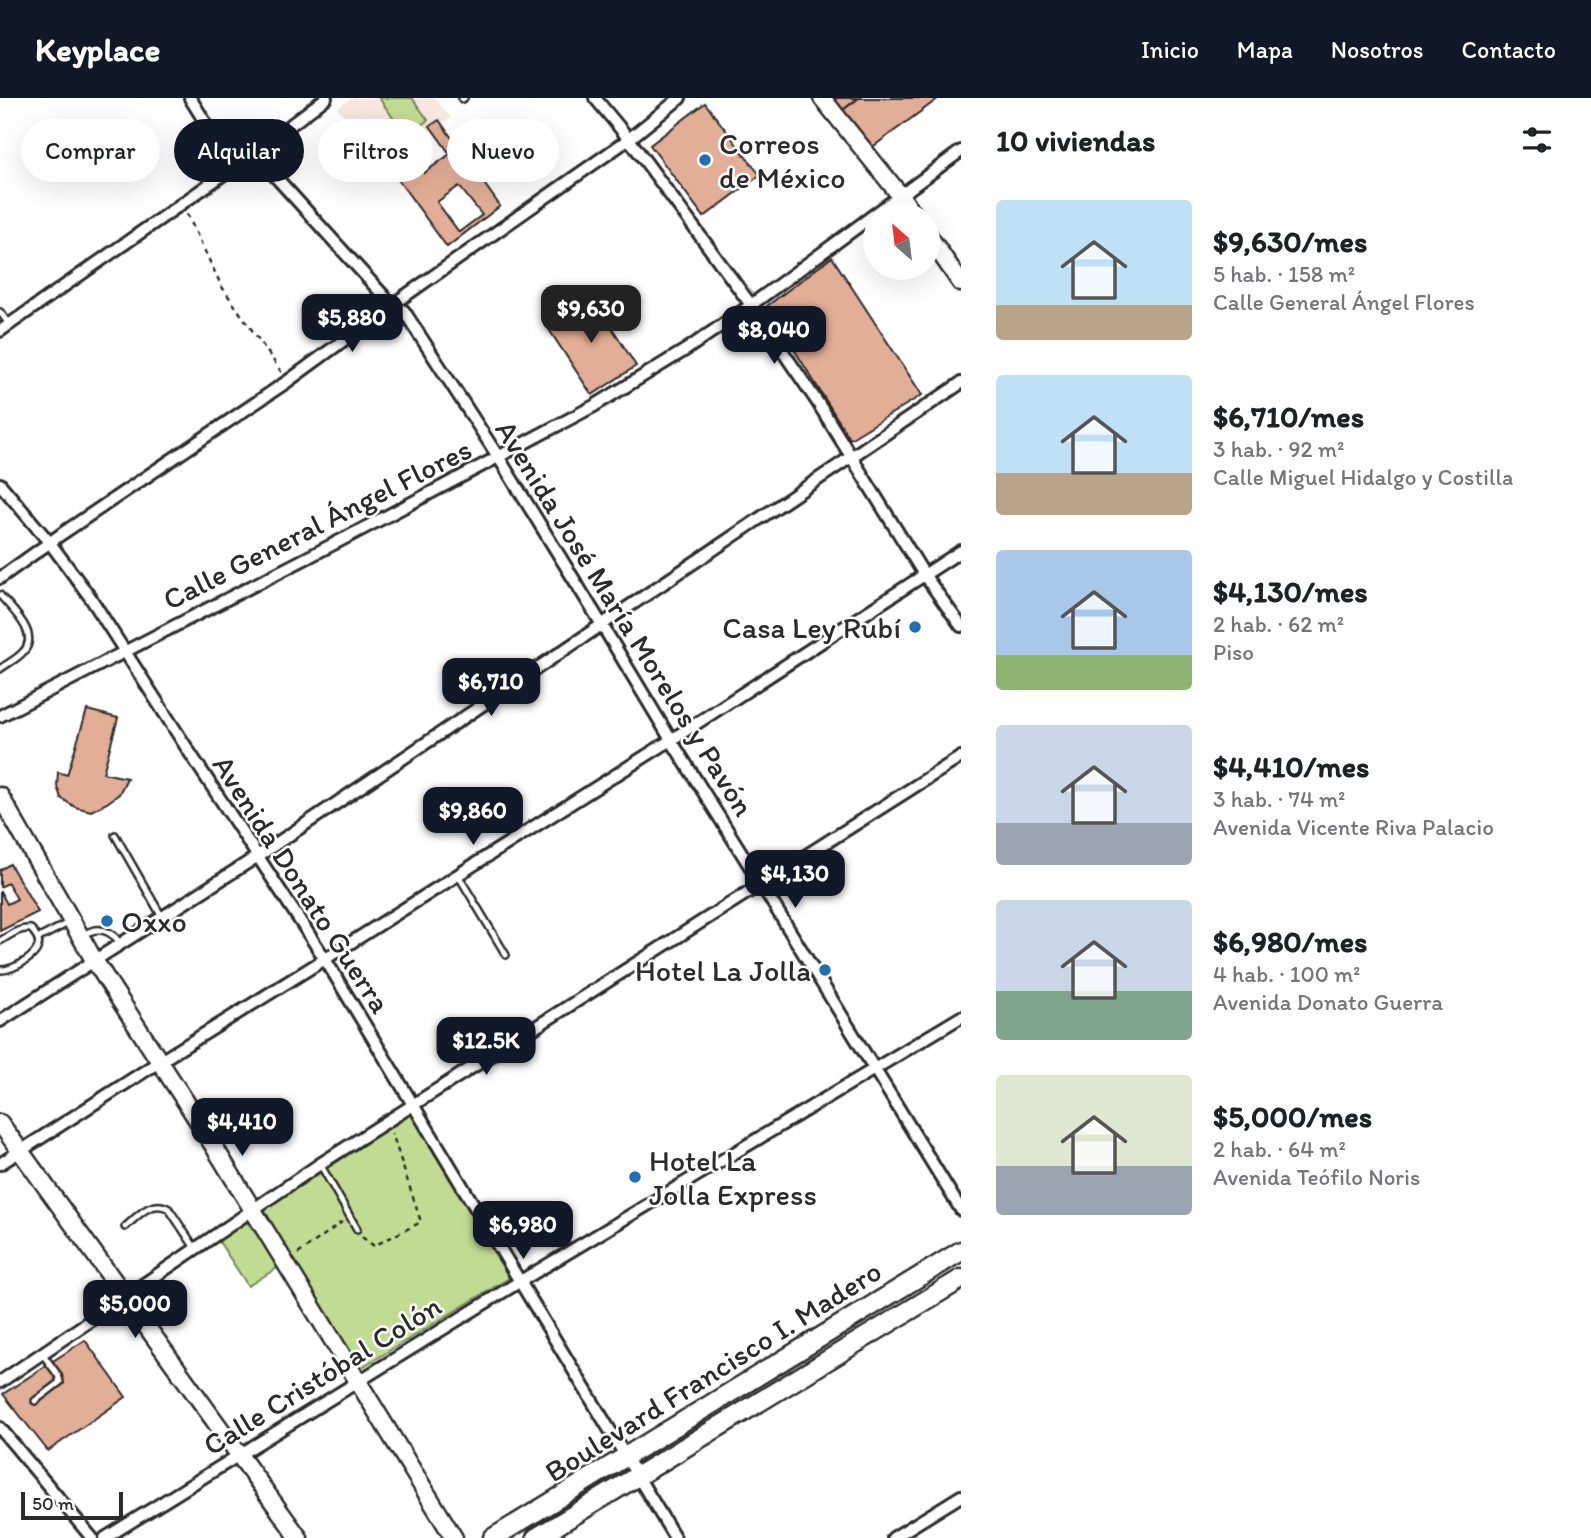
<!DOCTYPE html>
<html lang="es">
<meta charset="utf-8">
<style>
:root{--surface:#fff;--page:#f2f2f2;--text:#202124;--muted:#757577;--accent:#111827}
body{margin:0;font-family:Itim,sans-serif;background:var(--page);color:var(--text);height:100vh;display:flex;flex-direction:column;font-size:26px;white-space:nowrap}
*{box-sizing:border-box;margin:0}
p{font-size:23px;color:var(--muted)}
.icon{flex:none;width:38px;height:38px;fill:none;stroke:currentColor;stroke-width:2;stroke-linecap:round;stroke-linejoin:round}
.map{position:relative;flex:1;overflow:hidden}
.drawer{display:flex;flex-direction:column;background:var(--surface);width:630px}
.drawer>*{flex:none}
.banner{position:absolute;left:21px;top:21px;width:665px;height:63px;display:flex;gap:14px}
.needle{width:46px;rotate:332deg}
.buttons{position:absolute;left:863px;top:105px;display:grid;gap:14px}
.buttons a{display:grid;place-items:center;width:77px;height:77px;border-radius:50%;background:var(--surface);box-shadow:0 7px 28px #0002;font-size:35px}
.scale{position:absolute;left:21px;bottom:18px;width:102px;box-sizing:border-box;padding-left:7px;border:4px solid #2b2b2b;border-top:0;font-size:19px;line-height:24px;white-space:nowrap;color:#2b2b2b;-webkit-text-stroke:5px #fff;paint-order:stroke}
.price{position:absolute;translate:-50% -60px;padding:0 16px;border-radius:14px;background:var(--accent);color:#fff;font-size:23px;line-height:46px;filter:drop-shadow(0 2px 4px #0008)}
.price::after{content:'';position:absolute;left:50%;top:42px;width:21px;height:16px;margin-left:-10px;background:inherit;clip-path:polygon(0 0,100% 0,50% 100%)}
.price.selected{background:#222;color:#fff}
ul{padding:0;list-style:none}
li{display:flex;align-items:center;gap:21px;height:175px;padding:0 35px}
li span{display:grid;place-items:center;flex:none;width:196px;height:140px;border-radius:7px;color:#555}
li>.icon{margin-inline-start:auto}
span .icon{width:84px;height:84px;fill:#fffc;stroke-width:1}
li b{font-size:30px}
h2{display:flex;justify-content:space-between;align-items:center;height:84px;padding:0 35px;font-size:30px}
.tag{padding:0 24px;border-radius:32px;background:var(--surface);box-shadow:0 7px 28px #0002;font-size:24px;line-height:63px}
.tag.selected{background:var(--accent);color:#fff}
header{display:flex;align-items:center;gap:42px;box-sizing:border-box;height:98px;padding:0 35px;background:var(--accent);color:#fff}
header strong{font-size:33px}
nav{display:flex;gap:38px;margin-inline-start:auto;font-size:24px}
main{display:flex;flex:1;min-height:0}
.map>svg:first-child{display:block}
</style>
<header>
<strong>Keyplace</strong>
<nav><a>Inicio</a><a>Mapa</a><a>Nosotros</a><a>Contacto</a></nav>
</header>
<main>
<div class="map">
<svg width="961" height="1440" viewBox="0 0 961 1440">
<rect width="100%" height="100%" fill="#fff"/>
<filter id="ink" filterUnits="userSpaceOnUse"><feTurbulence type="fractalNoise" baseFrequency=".0143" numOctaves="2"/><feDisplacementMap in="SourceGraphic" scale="14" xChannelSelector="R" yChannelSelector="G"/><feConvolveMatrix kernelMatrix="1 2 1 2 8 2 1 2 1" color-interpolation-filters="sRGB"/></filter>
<g filter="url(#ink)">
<!-- built -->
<path fill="#f7e7e0" d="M352,0H435L451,20L381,61L337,10Z"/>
<!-- green -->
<g fill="#c1dc92" stroke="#76845e" stroke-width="2">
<path d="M379,0H412L428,22L406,38Z"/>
<path d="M411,1016L509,1180L361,1270L258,1115Z"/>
<path d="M246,1123L282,1167L248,1188L218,1142Z"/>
</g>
<!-- building -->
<g fill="#e3ae97" stroke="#2b2b2b" stroke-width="2" fill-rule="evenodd">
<path d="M828,0H858L839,15Z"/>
<path d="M859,0H939L867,53L839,15Z"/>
<path d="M705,5L760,77L704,119L650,47Z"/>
<path d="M439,22L500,108L447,149L386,65L406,50L424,75L450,56L430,28ZM459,88L482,117L459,134L437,104Z"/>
<path d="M832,159L922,297L850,341L767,208Z"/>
<path d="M592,198L636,268L592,297L546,227Z"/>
<path d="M87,612L118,620L103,675L127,680L119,696L107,705L91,713L75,709L61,700L57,688L58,674L67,677Z"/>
<path d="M10,766L38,814L0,833V793L7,806L17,801L8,785L0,789V772Z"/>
<path d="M85,1242L126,1299L48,1353L3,1296Z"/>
</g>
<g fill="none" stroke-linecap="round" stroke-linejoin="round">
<defs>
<g id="lane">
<path d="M462,1L464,0"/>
<path d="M0,214L9,226"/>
<path d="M0,497C11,511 41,536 23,554C17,561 8,565 0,571"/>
<path d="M115,737L162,819"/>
<path d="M458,777L506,857"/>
<path d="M83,837C98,828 110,831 120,845"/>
<path d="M39,840L70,824"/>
<path d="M0,843C7,839 17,831 26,831C32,830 32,832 35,836C50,854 13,873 0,872"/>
<path d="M320,1066L357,1131"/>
<path d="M125,1129C137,1119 152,1100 169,1111L195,1150"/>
<path d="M35,1303L60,1284L58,1277L41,1254"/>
</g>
<g id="street">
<path d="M190,0L233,69"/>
<path d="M595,0L629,41L751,207L818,305L925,478L961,528"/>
<path d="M254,55L392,207L404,213L499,360L602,527L671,642L761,786L961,1112"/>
<path d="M0,233L254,55L326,0"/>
<path d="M0,386L50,445L90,499L190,655L325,861L675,1440"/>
<path d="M0,480L63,435L288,283L392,207L629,41L680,0"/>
<path d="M0,618L353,436L594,308L687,251L751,207L961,53"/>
<path d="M0,923L258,758L961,285"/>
<path d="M0,1066L159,964L325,861L671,642L961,453"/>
<path d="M0,1284L320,1066L961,659"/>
<path d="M0,1330L92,1440"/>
<path d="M105,1440L519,1184L961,919"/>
<path d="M893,1440L961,1398"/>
</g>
<g id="secondary">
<path d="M822,0L900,97L914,117"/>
<path d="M928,137L961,185"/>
<path d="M0,698L94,862L202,1029L454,1440"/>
<path d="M0,1025L299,1440"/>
</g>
<g id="primary">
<path d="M493,1440L961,1153"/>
<path d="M536,1440L961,1181"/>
</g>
</defs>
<!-- lane casing -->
<use href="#lane" stroke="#2b2b2b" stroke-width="10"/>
<!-- street casing -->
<use href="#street" stroke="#2b2b2b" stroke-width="16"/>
<!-- secondary casing -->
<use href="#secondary" stroke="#2b2b2b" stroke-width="21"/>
<!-- primary casing -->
<use href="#primary" stroke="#2b2b2b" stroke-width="23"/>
<!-- path -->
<g stroke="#2b2b2b" stroke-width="2.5" stroke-dasharray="5 5" stroke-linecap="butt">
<path d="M187,116L222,189L282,275"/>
<path d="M362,1139L374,1148L421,1124L392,1035"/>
<path d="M298,1156L342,1124"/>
</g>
<!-- lane -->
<use href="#lane" stroke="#fff" stroke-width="5"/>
<!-- street -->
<use href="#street" stroke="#fff" stroke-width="10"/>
<!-- secondary -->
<use href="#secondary" stroke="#fff" stroke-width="16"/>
<!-- primary -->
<use href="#primary" stroke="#fff" stroke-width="18"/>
</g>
</g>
<!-- markers -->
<g fill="#1f6fb2" stroke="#fff" stroke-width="2.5">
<circle cx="705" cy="62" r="7"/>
<circle cx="915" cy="529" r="7"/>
<circle cx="107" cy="823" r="7"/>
<circle cx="825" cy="872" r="7"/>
<circle cx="635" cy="1079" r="7"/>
</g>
<g text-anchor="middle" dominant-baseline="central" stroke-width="5" stroke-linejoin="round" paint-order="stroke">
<!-- poi labels -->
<g font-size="30" fill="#2b2b2b" stroke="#fff" text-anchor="start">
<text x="719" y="45">Correos<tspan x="719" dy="34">de México</tspan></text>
<text x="901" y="529" text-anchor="end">Casa Ley Rubí</text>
<text x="121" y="823">Oxxo</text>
<text x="811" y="872" text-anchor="end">Hotel La Jolla</text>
<text x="649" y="1062">Hotel La<tspan x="649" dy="34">Jolla Express</tspan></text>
</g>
<!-- street labels -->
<g font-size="30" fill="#2b2b2b" stroke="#fff">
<text transform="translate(317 426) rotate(-27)">Calle General Ángel Flores</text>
<text transform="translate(625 520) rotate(58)">Avenida José María Morelos y Pavón</text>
<text transform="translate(302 786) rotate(57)">Avenida Donato Guerra</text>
<text transform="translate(713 1273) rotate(-32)">Boulevard Francisco I. Madero</text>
<text transform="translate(322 1277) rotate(-32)">Calle Cristóbal Colón</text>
</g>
</g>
</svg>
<div class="buttons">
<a><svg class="needle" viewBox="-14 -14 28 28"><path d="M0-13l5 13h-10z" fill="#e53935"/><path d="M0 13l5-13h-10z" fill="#757577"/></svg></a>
</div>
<div class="scale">50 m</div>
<b class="price selected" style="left:591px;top:247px">$9,630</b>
<b class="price" style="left:352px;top:256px">$5,880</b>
<b class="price" style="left:774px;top:268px">$8,040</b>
<b class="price" style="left:491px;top:620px">$6,710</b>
<b class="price" style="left:473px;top:749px">$9,860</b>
<b class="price" style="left:795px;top:812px">$4,130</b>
<b class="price" style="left:486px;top:979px">$12.5K</b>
<b class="price" style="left:242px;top:1060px">$4,410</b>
<b class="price" style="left:523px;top:1163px">$6,980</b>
<b class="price" style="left:135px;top:1242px">$5,000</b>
<div class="banner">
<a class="tag">Comprar</a>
<a class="tag selected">Alquilar</a>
<a class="tag">Filtros</a>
<a class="tag">Nuevo</a>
</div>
</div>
<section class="drawer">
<h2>10 viviendas<svg class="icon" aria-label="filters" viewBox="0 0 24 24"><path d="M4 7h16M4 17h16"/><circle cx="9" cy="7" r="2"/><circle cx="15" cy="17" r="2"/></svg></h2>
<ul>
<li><span style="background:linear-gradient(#bfe0f5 75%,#b9a48a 0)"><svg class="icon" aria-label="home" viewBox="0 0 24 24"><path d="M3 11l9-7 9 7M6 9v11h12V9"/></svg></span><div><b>$9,630/mes</b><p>5 hab. · 158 m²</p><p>Calle General Ángel Flores</p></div></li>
<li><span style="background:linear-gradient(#bfe0f5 70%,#b9a48a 0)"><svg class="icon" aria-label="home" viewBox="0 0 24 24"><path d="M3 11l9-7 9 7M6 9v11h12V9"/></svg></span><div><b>$6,710/mes</b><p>3 hab. · 92 m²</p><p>Calle Miguel Hidalgo y Costilla</p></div></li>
<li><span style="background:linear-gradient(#a9c7e8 75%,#8fb573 0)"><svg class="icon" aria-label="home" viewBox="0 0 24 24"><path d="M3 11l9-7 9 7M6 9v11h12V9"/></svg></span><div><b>$4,130/mes</b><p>2 hab. · 62 m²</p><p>Piso</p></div></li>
<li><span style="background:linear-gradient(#c9d6e8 70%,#9aa5b1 0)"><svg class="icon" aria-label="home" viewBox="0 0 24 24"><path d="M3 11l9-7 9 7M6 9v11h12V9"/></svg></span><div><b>$4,410/mes</b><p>3 hab. · 74 m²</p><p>Avenida Vicente Riva Palacio</p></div></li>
<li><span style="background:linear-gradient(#c9d6e8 65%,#7fa58c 0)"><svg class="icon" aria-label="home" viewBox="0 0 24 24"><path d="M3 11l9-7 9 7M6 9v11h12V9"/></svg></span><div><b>$6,980/mes</b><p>4 hab. · 100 m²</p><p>Avenida Donato Guerra</p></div></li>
<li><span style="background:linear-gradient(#dfe7d0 65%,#9aa5b1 0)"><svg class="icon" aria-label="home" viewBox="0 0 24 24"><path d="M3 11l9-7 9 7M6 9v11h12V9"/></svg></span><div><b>$5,000/mes</b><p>2 hab. · 64 m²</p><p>Avenida Teófilo Noris</p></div></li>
</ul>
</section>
</main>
